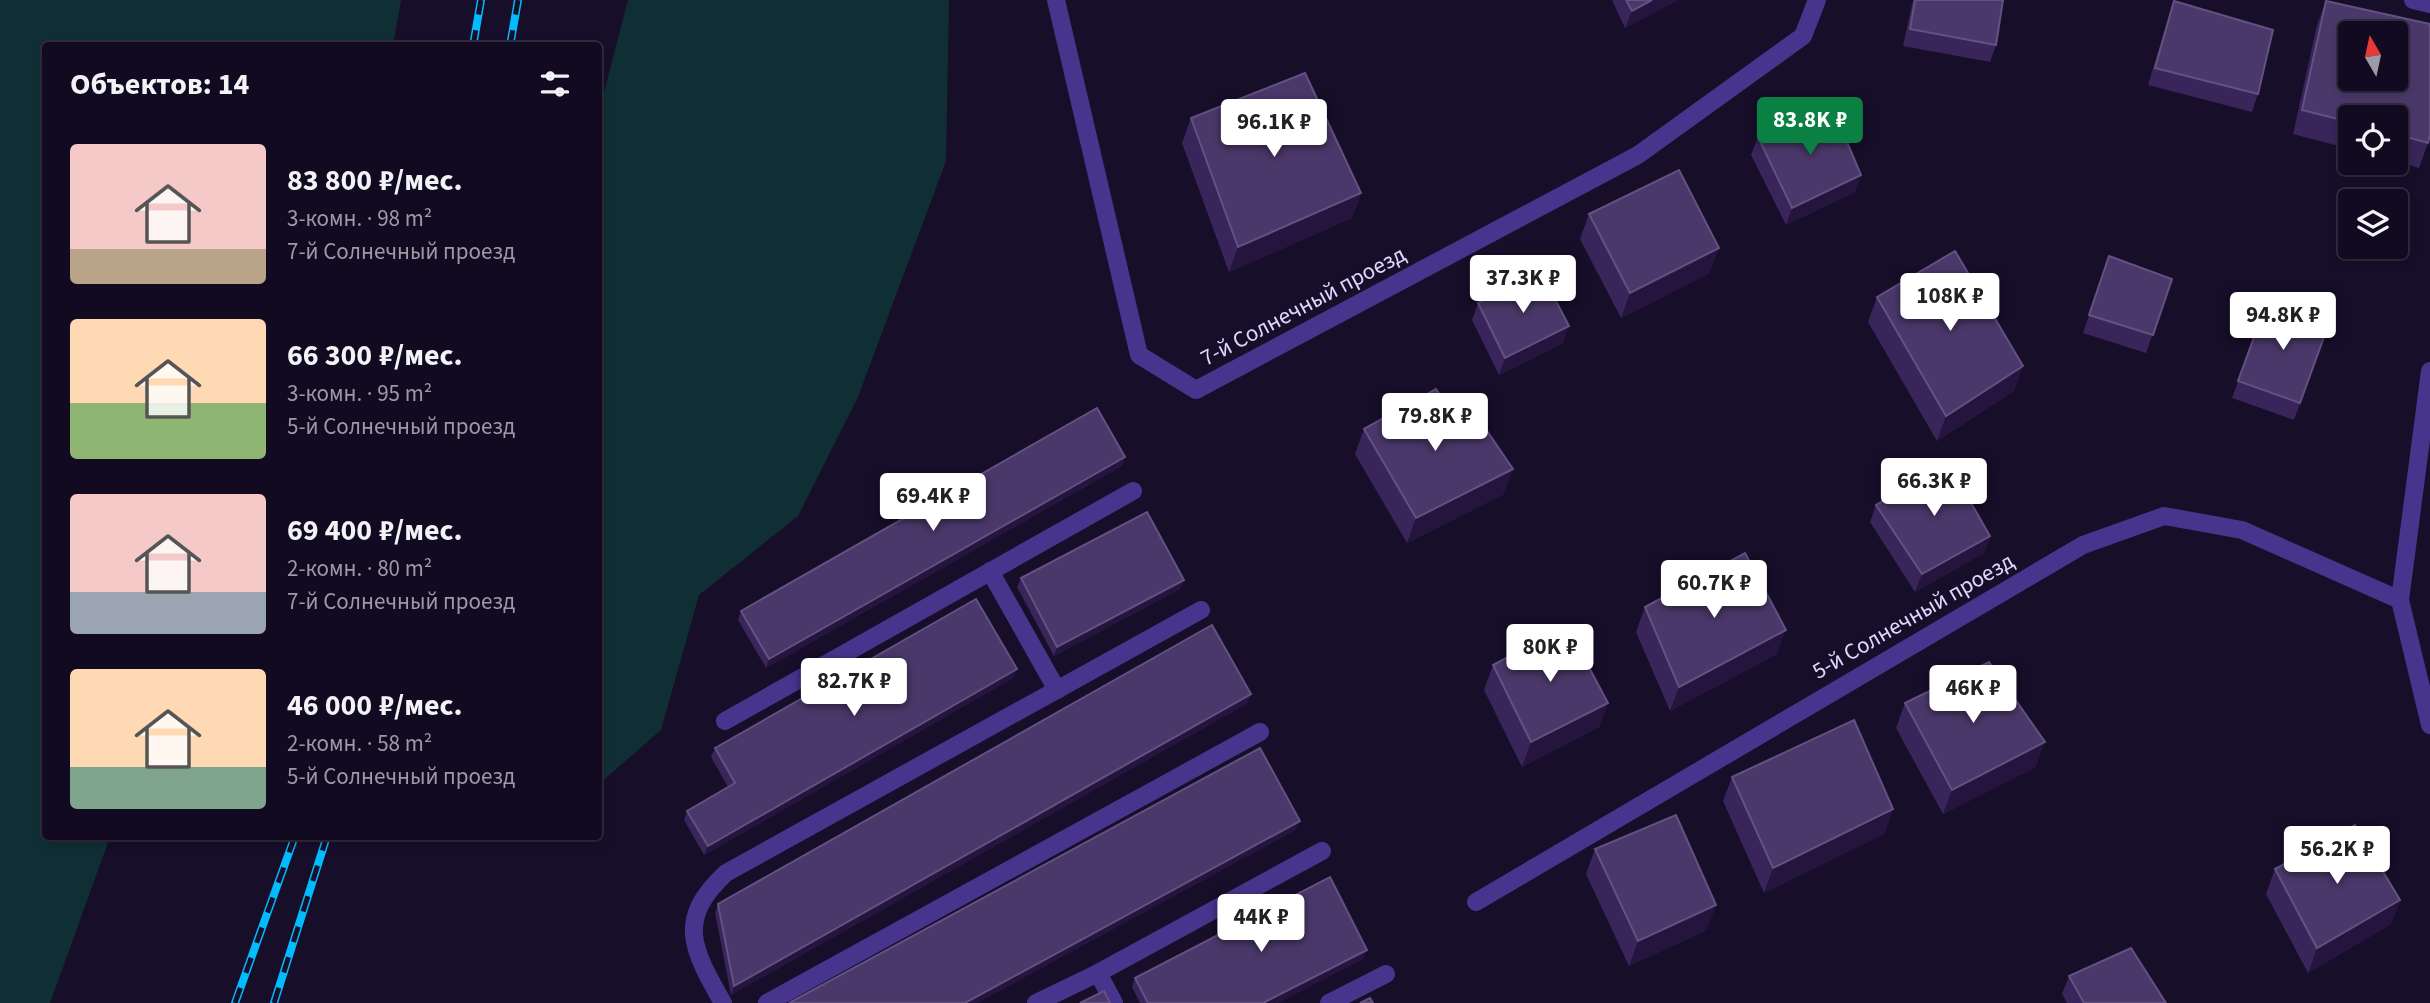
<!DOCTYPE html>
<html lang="ru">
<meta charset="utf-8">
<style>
:root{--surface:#110a20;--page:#1a1329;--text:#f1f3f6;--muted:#9c9aa5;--line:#302b3e;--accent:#0b8043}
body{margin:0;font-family:"Source Sans 3",sans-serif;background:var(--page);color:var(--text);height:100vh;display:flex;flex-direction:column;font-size:26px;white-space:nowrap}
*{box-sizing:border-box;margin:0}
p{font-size:23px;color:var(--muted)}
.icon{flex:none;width:38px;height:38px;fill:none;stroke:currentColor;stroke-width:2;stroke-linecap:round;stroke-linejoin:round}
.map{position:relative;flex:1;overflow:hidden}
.sheet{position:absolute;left:42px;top:42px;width:560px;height:798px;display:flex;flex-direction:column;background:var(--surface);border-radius:7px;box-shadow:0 4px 10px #0003,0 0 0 2px var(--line)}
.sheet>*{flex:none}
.needle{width:46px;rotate:351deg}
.controls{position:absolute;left:2338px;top:21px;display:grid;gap:14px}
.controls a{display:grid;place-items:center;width:70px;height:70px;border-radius:7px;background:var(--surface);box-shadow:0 4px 10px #0003,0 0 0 2px var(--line);font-size:35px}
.price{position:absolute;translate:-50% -60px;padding:0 16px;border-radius:7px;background:#fff;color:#222;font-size:23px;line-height:46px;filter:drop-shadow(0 2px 4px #0008)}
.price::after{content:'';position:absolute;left:50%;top:42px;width:21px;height:16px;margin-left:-10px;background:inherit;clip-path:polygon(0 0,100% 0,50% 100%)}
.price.on{background:var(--accent);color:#fff}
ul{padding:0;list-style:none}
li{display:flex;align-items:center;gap:21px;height:175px;padding:0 28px}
li span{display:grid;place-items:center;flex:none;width:196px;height:140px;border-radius:7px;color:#555}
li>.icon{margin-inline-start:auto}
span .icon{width:84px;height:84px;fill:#fffc;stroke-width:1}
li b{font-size:30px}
h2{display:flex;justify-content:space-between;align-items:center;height:84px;padding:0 28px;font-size:30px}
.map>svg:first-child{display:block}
</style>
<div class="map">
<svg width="2430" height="1003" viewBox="0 0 2430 1003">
<rect width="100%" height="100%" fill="#170e2a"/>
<!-- green -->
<g fill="#102f34">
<path d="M0,0H401L393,45L46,46V836L110,837L50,1003H0Z"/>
<path d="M628,0H949L946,161L858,397L798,516L699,595L661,730L599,784L598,115Z"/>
</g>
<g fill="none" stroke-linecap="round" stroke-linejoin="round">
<!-- minor -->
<g stroke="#47358d" stroke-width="18">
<path d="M1056,0L1139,355L1196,390L1638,155L1803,36L1817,0"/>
<path d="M2413,0L2430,4"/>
<path d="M2430,371L2400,600L2430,725"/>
<path d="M990,571L1057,690"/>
<path d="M725,721L1133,491"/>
<path d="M1476,902L2083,545L2164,516L2242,530L2400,600"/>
<path d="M1098,973L1322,851"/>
<path d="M723,1003C693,950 675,920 726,873L1201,610"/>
<path d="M767,1003L1260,732"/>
<path d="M1036,1003L1098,973L1114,1003"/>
<path d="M1329,1003L1386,974"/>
</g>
<defs>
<g id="rail">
<path d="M473,46L481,0"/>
<path d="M510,46L518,0"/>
<path d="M235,1003L295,836"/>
<path d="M274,1003L327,836"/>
</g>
</defs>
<!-- rail casing -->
<use href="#rail" stroke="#02bbff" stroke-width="8"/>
<!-- rail -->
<use href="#rail" stroke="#170e2a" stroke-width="5" stroke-dasharray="16" stroke-linecap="butt"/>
</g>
<!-- wall -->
<g fill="#392559">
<path d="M1612,0H1678L1625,28Z"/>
<path d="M1913,0H2003L1996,45L1990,62L1903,46Z"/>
<path d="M2174,1L2258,94L2252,112L2148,85L2168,19Z"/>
<path d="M2326,1L2428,143L2419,168L2396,161V117H2350V149L2293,134L2317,25Z"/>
<path d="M1191,118L1361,193L1352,218L1229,272L1182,143Z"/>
<path d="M1758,137L1861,175L1855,192L1786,225L1751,155Z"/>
<path d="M1589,214L1710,273L1621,318L1580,239Z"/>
<path d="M2103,274L2172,279L2146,353L2083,333Z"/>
<path d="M1877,297L2014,391L1937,441L1868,322Z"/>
<path d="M2268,299L2328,326L2294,420L2232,398Z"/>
<path d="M1478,303L1563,343L1499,375L1472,320Z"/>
<path d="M1364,429L1504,494L1407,543L1355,454Z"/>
<path d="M1125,457L1122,466L766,668L738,620L741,611Z"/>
<path d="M1876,505L1990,536L1984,553L1915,592L1870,522Z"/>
<path d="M1021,578L1180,589L1054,656L1017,587Z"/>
<path d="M1645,607L1777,654L1670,711L1636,632Z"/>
<path d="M1493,665L1608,703L1599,727L1522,767L1484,690Z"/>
<path d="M1017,669L1013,678L704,855L684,820L687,811L728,787L711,757L715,748Z"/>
<path d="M1248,703L731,995L715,913L718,904Z"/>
<path d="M1905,703L2036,767L1943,814L1896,728Z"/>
<path d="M1732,777L1893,809L1884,834L1764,893L1723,801Z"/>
<path d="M1595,849L1707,930L1629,966L1586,874Z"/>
<path d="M2275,869L2400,900L2391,924L2308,973L2266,894Z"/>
<path d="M1363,959L1277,1003H1140L1132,987L1135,978Z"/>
<path d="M2069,976L2166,1003H2067L2062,994Z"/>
</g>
<!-- shaded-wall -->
<g fill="#24143e">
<path d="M1652,0H1678L1625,28L1632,11Z"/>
<path d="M1861,175L1855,192L1786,225L1792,208Z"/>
<path d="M1361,193L1352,218L1229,272L1238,247Z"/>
<path d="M1719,248L1710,273L1621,318L1630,293Z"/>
<path d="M1569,326L1563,343L1499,375L1505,358Z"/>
<path d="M2023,366L2014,391L1937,441L1946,416Z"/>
<path d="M1125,457L1122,466L766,668L769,659Z"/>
<path d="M1513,469L1504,494L1407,543L1416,518Z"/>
<path d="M1990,536L1984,553L1915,592L1922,574Z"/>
<path d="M1184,580L1180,589L1054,656L1057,647Z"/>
<path d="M1786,630L1777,654L1670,711L1679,687Z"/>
<path d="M1017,669L1013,678L704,855L708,846Z"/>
<path d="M1251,694L1248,703L731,995L734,986Z"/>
<path d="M1608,703L1599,727L1522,767L1531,742Z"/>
<path d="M2045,742L2036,767L1943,814L1952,790Z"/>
<path d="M1893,809L1884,834L1764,893L1773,868Z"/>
<path d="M1300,821L1296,830L978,1003H965Z"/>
<path d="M2400,900L2391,924L2308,973L2317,948Z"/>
<path d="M1716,905L1707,930L1629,966L1638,941Z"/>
<path d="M1367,950L1363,959L1277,1003H1263Z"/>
</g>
<!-- building -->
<g fill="#4b386a" stroke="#635182" stroke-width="2" fill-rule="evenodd">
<path d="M1626,0H1652L1632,11Z"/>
<path d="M1915,0H2003L1996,45L1910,29Z"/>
<path d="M2174,1L2273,30L2258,94L2155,68Z"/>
<path d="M2326,1L2430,24V134L2428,143L2396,134V117H2350V122L2302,110ZM2350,33H2396V79H2350Z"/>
<path d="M1305,73L1361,193L1238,247L1191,118Z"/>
<path d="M1810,112L1839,123L1861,175L1792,208L1758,137Z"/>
<path d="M1679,170L1719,248L1630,293L1589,214Z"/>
<path d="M1955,251L2023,366L1946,416L1877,297Z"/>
<path d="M2109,256L2172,279L2153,335L2089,315Z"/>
<path d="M1541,272L1569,326L1505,358L1478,303Z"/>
<path d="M2268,299L2328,326L2300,403L2238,381Z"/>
<path d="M1436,389L1459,425L1481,422L1513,469L1416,518L1364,429Z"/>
<path d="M1097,408L1125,457L769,659L741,611Z"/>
<path d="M1947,461L1990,536L1922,574L1876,505Z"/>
<path d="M1147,512L1184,580L1057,647L1021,578Z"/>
<path d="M1745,553L1786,630L1679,687L1645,607Z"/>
<path d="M976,599L1017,669L708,846L687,811L735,783L715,748Z"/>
<path d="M1212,625L1251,694L734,986L718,904Z"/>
<path d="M1567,626L1608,703L1531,742L1493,665Z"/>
<path d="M1989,662L2045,742L1952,790L1905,703Z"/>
<path d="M1854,720L1893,809L1773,868L1732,777Z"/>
<path d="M1260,748L1300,821L965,1003H789Z"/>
<path d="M1676,815L1716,905L1638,941L1595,849Z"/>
<path d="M2355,825L2400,900L2317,948L2275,869Z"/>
<path d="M1330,877L1367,950L1263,1003H1148L1135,978Z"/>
<path d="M2131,948L2166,1003H2084L2069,976Z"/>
<path d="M1104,991L1110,1003H1080Z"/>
<path d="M1370,998L1373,1003H1360Z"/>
</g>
<g text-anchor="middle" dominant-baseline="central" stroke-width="5" stroke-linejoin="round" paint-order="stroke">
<!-- street labels -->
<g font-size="23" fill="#e2d6ff" stroke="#170e2a">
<text transform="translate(1303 306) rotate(-28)">7-й Солнечный проезд</text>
<text transform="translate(1913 616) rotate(-30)">5-й Солнечный проезд</text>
</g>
</g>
</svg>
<div class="controls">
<a><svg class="needle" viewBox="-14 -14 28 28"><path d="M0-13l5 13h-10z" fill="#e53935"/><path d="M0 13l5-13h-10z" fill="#9c9aa5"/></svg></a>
<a><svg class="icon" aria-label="locate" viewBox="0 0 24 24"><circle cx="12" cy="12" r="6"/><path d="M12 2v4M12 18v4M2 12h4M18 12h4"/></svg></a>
<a><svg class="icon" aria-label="layers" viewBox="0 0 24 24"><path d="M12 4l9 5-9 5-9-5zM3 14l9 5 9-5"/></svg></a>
</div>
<b class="price on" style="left:1810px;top:157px">83.8K ₽</b>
<b class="price" style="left:1274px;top:159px">96.1K ₽</b>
<b class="price" style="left:1523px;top:315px">37.3K ₽</b>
<b class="price" style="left:1950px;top:333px">108K ₽</b>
<b class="price" style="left:2283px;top:352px">94.8K ₽</b>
<b class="price" style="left:1435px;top:453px">79.8K ₽</b>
<b class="price" style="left:1934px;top:518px">66.3K ₽</b>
<b class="price" style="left:933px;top:533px">69.4K ₽</b>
<b class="price" style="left:1714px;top:620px">60.7K ₽</b>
<b class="price" style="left:1550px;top:684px">80K ₽</b>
<b class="price" style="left:854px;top:718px">82.7K ₽</b>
<b class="price" style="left:1973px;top:725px">46K ₽</b>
<b class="price" style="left:2337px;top:886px">56.2K ₽</b>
<b class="price" style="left:1261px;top:954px">44K ₽</b>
<section class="sheet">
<h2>Объектов: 14<svg class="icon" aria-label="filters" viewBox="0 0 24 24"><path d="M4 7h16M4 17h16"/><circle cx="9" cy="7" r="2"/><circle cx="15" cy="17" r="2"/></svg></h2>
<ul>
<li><span style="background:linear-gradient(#f6c9c9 75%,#b9a48a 0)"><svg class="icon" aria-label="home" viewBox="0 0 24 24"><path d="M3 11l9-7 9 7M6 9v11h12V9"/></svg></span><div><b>83 800 ₽/мес.</b><p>3-комн. · 98 m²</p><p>7-й Солнечный проезд</p></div></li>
<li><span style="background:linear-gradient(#ffd9b3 60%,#8fb573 0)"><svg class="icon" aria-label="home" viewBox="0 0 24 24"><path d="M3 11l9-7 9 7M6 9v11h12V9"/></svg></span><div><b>66 300 ₽/мес.</b><p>3-комн. · 95 m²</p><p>5-й Солнечный проезд</p></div></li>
<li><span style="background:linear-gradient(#f6c9c9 70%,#9aa5b1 0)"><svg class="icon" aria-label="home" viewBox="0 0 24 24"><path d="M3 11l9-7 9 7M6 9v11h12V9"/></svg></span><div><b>69 400 ₽/мес.</b><p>2-комн. · 80 m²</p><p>7-й Солнечный проезд</p></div></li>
<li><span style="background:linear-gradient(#ffd9b3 70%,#7fa58c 0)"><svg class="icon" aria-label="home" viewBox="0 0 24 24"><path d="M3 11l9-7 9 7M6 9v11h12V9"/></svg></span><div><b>46 000 ₽/мес.</b><p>2-комн. · 58 m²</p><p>5-й Солнечный проезд</p></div></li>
</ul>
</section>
</div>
